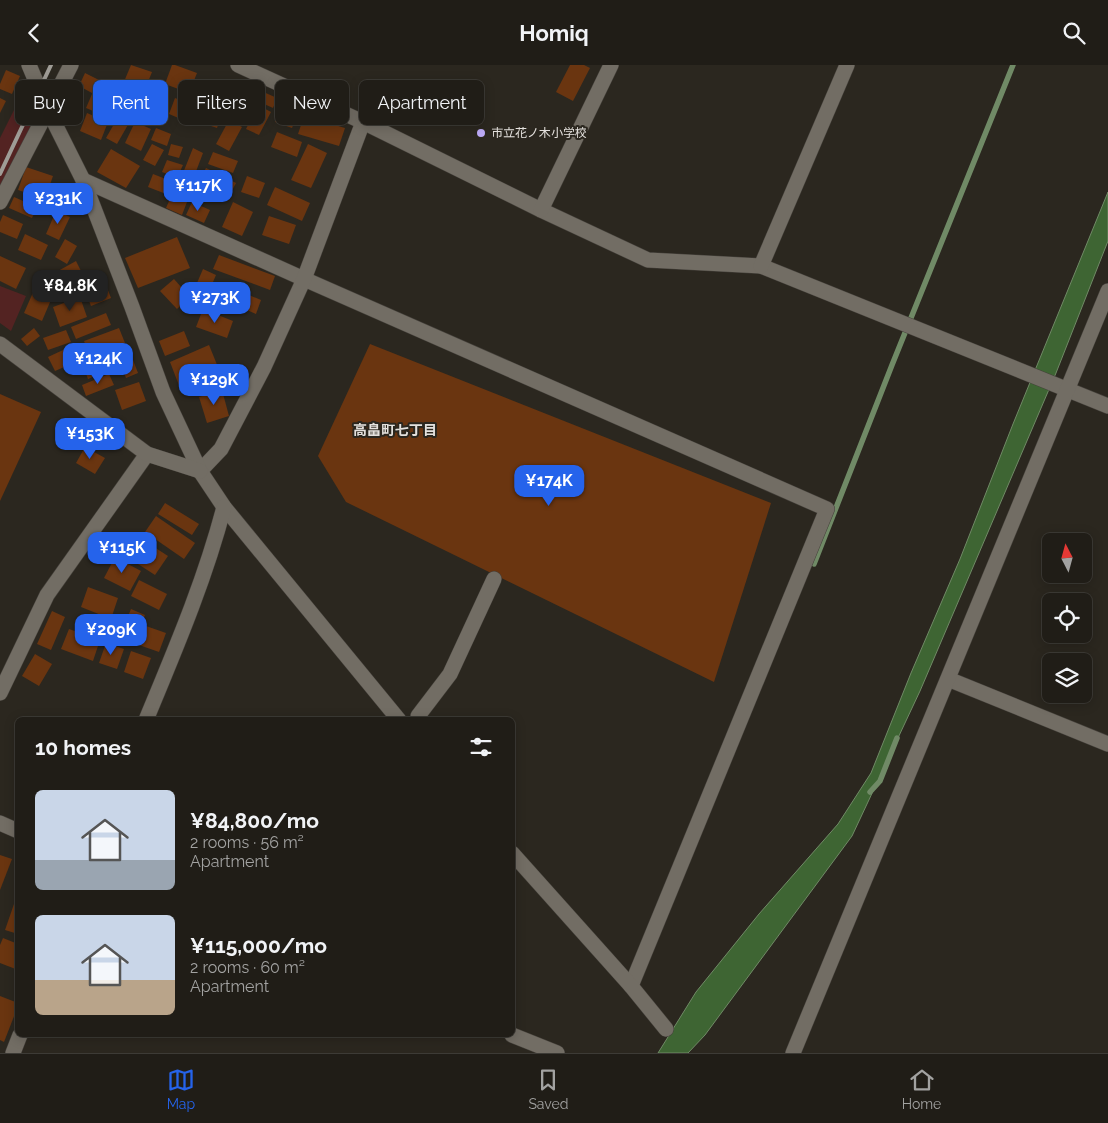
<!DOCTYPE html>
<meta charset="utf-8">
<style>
:root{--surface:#201d17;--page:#282620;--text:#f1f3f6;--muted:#a2a2a1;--line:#3d3b36;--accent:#2563eb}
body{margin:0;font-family:Raleway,"Noto Sans JP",sans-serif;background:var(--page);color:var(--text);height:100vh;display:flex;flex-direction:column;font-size:19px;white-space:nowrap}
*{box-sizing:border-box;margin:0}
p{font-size:16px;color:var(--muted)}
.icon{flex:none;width:28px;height:28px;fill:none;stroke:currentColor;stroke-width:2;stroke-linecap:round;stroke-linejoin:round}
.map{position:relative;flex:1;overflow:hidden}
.panel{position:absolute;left:15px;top:652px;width:500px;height:320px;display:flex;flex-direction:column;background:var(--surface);border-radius:8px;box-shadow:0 2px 12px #0003,0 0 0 1px var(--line)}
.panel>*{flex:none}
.banner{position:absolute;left:15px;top:15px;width:500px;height:45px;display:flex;gap:10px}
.needle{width:32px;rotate:354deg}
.fabs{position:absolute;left:1042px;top:468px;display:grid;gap:10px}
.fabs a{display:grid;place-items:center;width:50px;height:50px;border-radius:8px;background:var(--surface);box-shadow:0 2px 12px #0003,0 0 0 1px var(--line);font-size:25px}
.price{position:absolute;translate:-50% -42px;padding:0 11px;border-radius:10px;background:var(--accent);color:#fff;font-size:16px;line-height:32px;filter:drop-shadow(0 1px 2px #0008)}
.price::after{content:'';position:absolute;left:50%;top:30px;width:15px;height:11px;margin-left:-8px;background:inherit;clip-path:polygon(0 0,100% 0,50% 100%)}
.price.current{background:#222;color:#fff}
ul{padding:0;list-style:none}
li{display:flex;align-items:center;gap:15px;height:125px;padding:0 20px}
li span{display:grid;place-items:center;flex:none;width:140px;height:100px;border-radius:8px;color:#555}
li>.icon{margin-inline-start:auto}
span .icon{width:60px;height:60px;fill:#fffc;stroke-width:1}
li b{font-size:21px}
h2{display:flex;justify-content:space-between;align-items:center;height:60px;padding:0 20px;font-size:21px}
.tag{padding:0 18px;border-radius:8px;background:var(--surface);box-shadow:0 2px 12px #0003,0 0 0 1px var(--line);font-size:18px;line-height:45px}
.tag.current{background:var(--accent);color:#fff}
header{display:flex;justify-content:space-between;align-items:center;height:65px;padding:0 20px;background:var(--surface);font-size:22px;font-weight:700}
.tab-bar{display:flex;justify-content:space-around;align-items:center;height:70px;border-top:1px solid var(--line);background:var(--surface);font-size:14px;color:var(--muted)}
.tab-bar a{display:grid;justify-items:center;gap:2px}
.tab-bar .current{color:var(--accent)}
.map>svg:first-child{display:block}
</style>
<header><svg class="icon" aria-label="back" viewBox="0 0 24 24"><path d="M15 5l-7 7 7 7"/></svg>Homiq<svg class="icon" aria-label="search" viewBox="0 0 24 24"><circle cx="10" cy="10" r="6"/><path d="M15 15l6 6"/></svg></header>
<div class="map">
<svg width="1108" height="988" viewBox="0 0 1108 988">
<rect width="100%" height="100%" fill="#2b271f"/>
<!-- green -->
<g fill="#532322">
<path d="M21,31L35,55L0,130V73Z"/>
<path d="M0,221L26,231L11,266L0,258Z"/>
</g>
<!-- water -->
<path fill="#3e6533" stroke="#708a66" d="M1108,127V176L1056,308L920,626L852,771L705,970L688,988H658L696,927L759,849L838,759L871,708L911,608L960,494L1013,359Z"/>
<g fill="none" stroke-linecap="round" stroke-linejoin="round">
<!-- stream -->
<g stroke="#708a66" stroke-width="5.5">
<path d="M814,499L892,300L1013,0"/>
<path d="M870,727L880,716L897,673"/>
</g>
</g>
<!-- building -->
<g fill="#6a3510">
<path d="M131,0L152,7L139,39L118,31Z"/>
<path d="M172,0H175L197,8L189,28L165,19Z"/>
<path d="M570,0H584L590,3L573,36L556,27Z"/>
<path d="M6,5L20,11L12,29L0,24V19Z"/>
<path d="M85,8L99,15L92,28L79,21Z"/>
<path d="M155,19L168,26L156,50L143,43Z"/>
<path d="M259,25L277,33L273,43L255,35Z"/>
<path d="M92,29L118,41L112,54L86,43Z"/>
<path d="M205,29L226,36L217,63L196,56Z"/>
<path d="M233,30L251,37L246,50L228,43Z"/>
<path d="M0,33L6,36L0,48Z"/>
<path d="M175,33L194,40L188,57L169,49Z"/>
<path d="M283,36L300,43L292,63L275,57Z"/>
<path d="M258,40L271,47L259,70L246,64Z"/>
<path d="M122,45L133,51L117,79L106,73Z"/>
<path d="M87,48L108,57L101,75L80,66Z"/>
<path d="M304,51L345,63L339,81L298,69Z"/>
<path d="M229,55L242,62L229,86L216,79Z"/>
<path d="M135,57L151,64L141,86L125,78Z"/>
<path d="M156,63L171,69L167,81L151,75Z"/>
<path d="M277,67L302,77L297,92L271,82Z"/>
<path d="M152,79L164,85L155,101L143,95Z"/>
<path d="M171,79L183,82L179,93L168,90Z"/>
<path d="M308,79L327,88L311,123L291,115Z"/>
<path d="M193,83L203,88L192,117L181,113Z"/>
<path d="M111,84L140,101L126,123L97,107Z"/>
<path d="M213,87L238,96L233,108L208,99Z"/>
<path d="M167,95L183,100L177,113L162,107Z"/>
<path d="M26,102L53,111L45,134L18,125Z"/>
<path d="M206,103L236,118L227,135L197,120Z"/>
<path d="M153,109L171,116L166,129L148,122Z"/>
<path d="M247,111L265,118L259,133L241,127Z"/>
<path d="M177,118L192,124L182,150L166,143Z"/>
<path d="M275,122L310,138L302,156L267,140Z"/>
<path d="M50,131L57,135L50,150L43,147Z"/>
<path d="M14,132L37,142L32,153L9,143Z"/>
<path d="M192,137L210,145L204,158L186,150Z"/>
<path d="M233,137L253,147L242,171L222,162Z"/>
<path d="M56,146L70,152L59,175L46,169Z"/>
<path d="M3,150L23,159L17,174L0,167V157Z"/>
<path d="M269,151L296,160L289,179L262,170Z"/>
<path d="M25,169L48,180L41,195L18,185Z"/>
<path d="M177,172L190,203L138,223L125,193Z"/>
<path d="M65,174L77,181L67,199L55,192Z"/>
<path d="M219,190L275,211L270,225L213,204Z"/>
<path d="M0,191L26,203L16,224L0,216Z"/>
<path d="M76,196L86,216L68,225L58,206Z"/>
<path d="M203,204L216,210L210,224L197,218Z"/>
<path d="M174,214L190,232L177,244L160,226Z"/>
<path d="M104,215L111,233L91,241L84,223Z"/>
<path d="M38,216L56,223L42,256L24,248Z"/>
<path d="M230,222L261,235L256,249L224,235Z"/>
<path d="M80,232L87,252L60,262L53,242Z"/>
<path d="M203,244L233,256L227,273L196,262Z"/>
<path d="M106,248L111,260L76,274L71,262Z"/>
<path d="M34,263L40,271L27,281L21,274Z"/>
<path d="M119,263L125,278L90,291L84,276Z"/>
<path d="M66,265L71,277L48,285L43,273Z"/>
<path d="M184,266L190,281L165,291L159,276Z"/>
<path d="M76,279L83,294L55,306L48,292Z"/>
<path d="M370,279L771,438L714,617L346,437L318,391Z"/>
<path d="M209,280L220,307L180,323L170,297Z"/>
<path d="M112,286L119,301L88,314L82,298Z"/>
<path d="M133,295L138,308L126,313L121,300Z"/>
<path d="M109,309L114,320L86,331L82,320Z"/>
<path d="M139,317L146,336L122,345L115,325Z"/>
<path d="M222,325L229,351L207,358L199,332Z"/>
<path d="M0,329L41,347L0,436Z"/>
<path d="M85,382L105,393L95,409L76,398Z"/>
<path d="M165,438L199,459L192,470L158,449Z"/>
<path d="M156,451L195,478L184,494L145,467Z"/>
<path d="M137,471L168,491L155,510L124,490Z"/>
<path d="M115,492L141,506L130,526L104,513Z"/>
<path d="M139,515L167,529L159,545L131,531Z"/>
<path d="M88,522L118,533L111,554L81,542Z"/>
<path d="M131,544L145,550L134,576L120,570Z"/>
<path d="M52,546L65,552L51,585L37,579Z"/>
<path d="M146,561L166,568L159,587L139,580Z"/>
<path d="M69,564L100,575L93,596L61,584Z"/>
<path d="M106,578L124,584L117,604L99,598Z"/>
<path d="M131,586L151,593L143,614L124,607Z"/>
<path d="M35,589L52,599L39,621L22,611Z"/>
<path d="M0,790L12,794L0,825Z"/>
<path d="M14,839L18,840V869L5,865Z"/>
<path d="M3,873L18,879V905L0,898V880Z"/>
<path d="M0,931L18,938V941L4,977L0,975Z"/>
</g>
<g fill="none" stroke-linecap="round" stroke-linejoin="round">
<defs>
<g id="street">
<path d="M238,0L363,57L541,145L648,195L761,201L1108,341"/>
<path d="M83,115L304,214L827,444L631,921"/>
<path d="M541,145L611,0"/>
<path d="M761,201L847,0"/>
<path d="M200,406L221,384L264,302L304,214L363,57"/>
<path d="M948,614L1108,679"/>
<path d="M0,628L47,530L147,389"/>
<path d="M418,651L450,609L494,514"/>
<path d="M13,988L20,970"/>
</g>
<g id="secondary">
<path d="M29,0L48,45L83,115L132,242L163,327L200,406L224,442L399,655"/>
<path d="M0,137L71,0"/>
<path d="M0,279L147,389L200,406"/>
<path d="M146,655C175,585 205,515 224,442"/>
<path d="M0,758L18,766"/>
<path d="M512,788L631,921L666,964"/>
<path d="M512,970L557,988"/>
<path d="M793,988L1108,226"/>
</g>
</defs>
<!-- street casing -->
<use href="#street" stroke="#46423c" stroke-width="16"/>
<!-- secondary casing -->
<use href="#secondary" stroke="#46423c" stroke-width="16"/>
<!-- street -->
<use href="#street" stroke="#726d64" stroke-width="15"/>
<!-- secondary -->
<use href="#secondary" stroke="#726d64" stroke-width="15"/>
<!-- rail -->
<path stroke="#9f9c96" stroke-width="4" d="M0,109L51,0"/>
</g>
<!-- markers -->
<circle fill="#bcaaf6" stroke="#2b271f" stroke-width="2" cx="481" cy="68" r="5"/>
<g text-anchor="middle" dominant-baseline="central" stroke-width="4" stroke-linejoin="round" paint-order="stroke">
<!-- poi labels -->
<g font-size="12" fill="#e4e1dd" stroke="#2b271f" text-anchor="start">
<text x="491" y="68">市立花ノ木小学校</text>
</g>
<!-- neighbourhood labels -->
<g font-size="14" font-weight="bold" fill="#e4e1dd" stroke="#2b271f">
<text x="395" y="365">高畠町七丁目</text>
</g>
</g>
</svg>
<div class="fabs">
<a><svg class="needle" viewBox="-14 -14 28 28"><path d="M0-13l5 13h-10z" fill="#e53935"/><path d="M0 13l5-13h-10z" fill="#a2a2a1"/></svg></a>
<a><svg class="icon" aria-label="locate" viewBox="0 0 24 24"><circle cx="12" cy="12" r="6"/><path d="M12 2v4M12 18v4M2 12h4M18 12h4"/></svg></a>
<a><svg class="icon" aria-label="layers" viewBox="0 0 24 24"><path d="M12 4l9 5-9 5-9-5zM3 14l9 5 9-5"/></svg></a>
</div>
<b class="price" style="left:198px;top:147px">¥117K</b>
<b class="price" style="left:58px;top:160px">¥231K</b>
<b class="price current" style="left:70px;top:247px">¥84.8K</b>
<b class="price" style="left:215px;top:259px">¥273K</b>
<b class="price" style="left:98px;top:320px">¥124K</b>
<b class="price" style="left:214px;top:341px">¥129K</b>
<b class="price" style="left:90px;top:395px">¥153K</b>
<b class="price" style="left:549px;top:442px">¥174K</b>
<b class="price" style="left:122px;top:509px">¥115K</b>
<b class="price" style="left:111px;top:591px">¥209K</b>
<div class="banner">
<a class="tag">Buy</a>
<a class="tag current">Rent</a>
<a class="tag">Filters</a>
<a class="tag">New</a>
<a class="tag">Apartment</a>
</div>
<section class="panel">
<h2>10 homes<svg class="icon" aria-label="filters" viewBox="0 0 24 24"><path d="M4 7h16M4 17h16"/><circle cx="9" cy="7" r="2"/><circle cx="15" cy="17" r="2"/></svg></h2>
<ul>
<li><span style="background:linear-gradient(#c9d6e8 70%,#9aa5b1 0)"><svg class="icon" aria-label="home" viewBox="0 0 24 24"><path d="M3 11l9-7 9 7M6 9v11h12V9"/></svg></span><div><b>¥84,800/mo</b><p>2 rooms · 56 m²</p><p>Apartment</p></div></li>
<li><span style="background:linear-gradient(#c9d6e8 65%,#b9a48a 0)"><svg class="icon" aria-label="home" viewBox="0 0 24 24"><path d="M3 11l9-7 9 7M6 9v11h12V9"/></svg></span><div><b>¥115,000/mo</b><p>2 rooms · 60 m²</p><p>Apartment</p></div></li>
</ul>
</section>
</div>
<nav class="tab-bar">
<a class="current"><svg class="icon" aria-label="map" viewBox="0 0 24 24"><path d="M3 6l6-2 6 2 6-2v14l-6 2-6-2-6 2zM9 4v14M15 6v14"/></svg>Map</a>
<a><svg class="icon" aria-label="saved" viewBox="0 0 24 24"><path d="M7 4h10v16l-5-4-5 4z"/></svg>Saved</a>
<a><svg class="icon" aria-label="home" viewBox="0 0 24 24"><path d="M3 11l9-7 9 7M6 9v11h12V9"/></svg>Home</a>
</nav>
